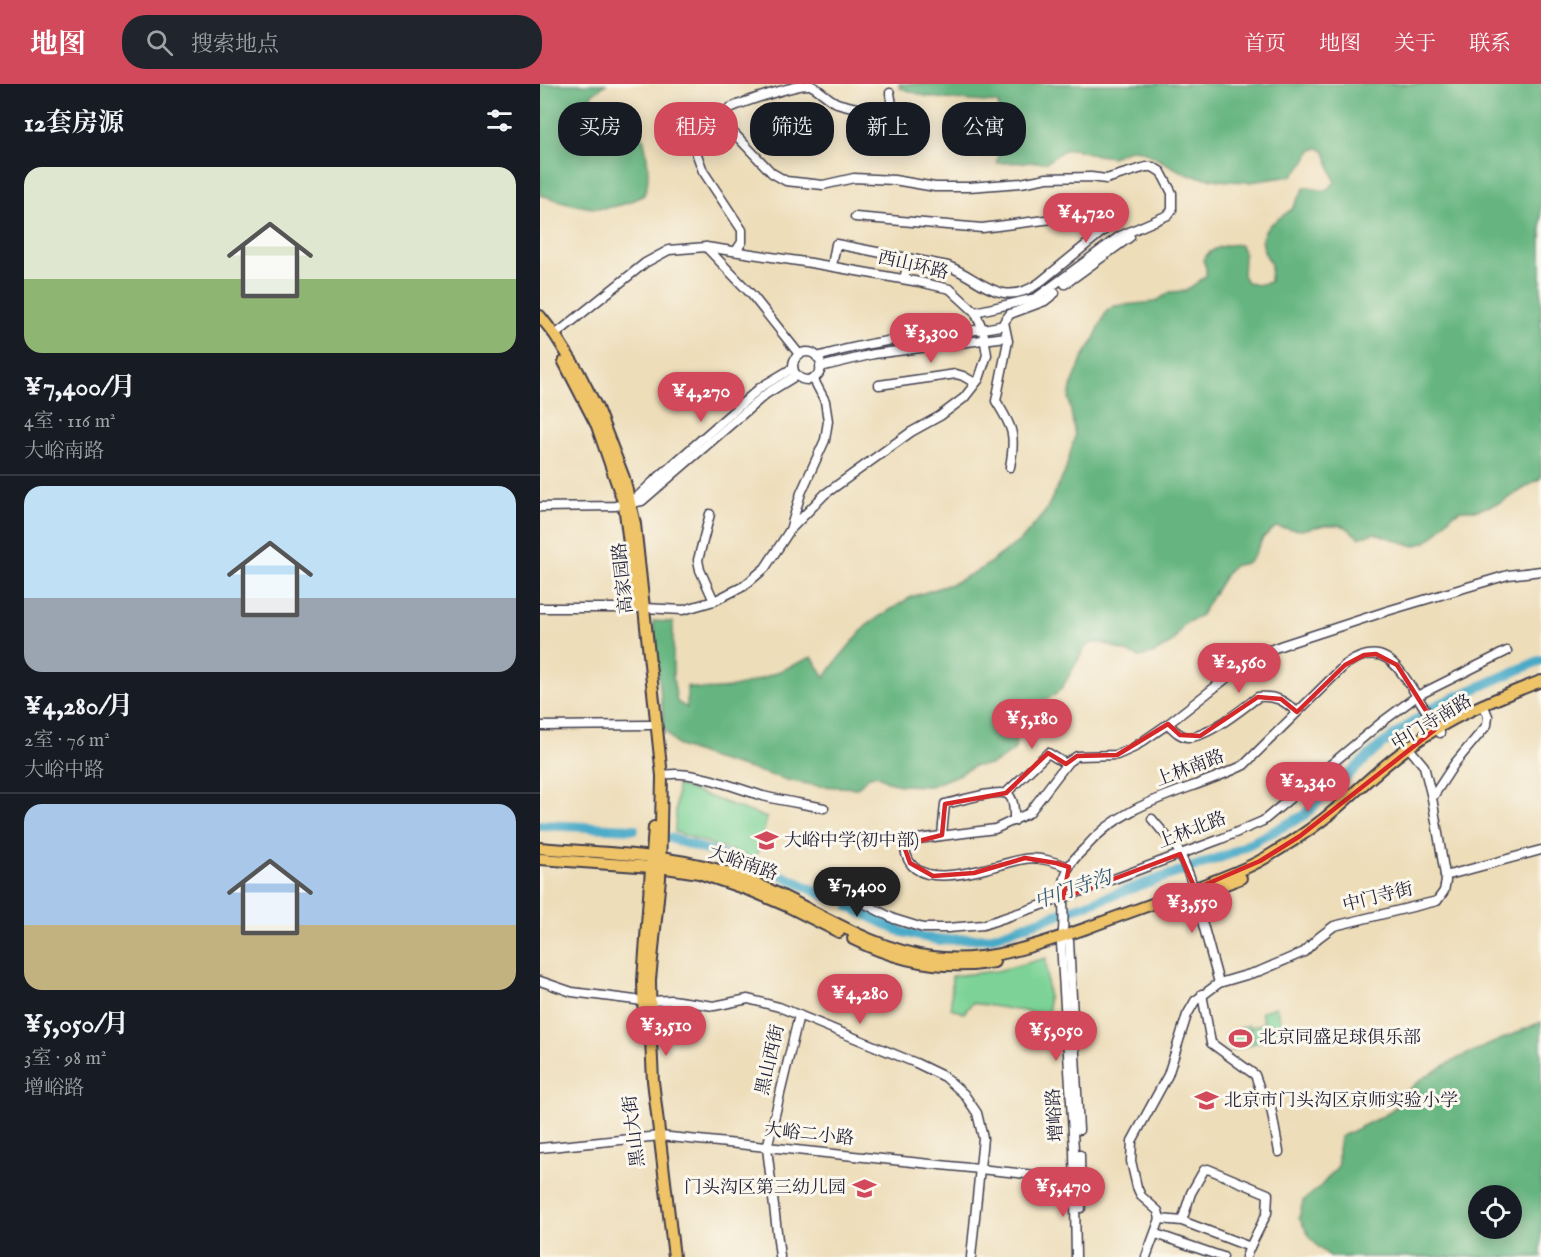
<!DOCTYPE html>
<html lang="zh">
<meta charset="utf-8">
<style>
:root{--surface:#171b24;--page:#20242c;--text:#f1f3f6;--muted:#9ea1a6;--line:#363941;--accent:#d1495b}
body{margin:0;font-family:"IM FELL English","Noto Serif SC",serif;background:var(--page);color:var(--text);height:100vh;display:flex;flex-direction:column;font-size:22px;white-space:nowrap}
*{box-sizing:border-box;margin:0}
p{font-size:20px;color:var(--muted)}
.icon{flex:none;width:33px;height:33px;fill:none;stroke:currentColor;stroke-width:2;stroke-linecap:round;stroke-linejoin:round}
.map{position:relative;flex:1;overflow:hidden}
.drawer{display:flex;flex-direction:column;background:var(--surface);width:540px}
.drawer>*{flex:none}
.banner{position:absolute;left:18px;top:18px;width:570px;height:54px;display:flex;gap:12px}
.buttons{position:absolute;left:928px;top:1101px;display:grid;gap:12px}
.buttons a{display:grid;place-items:center;width:54px;height:54px;border-radius:50%;background:var(--surface);box-shadow:0 3px 15px #0003;font-size:30px}
.price{position:absolute;translate:-50% -51px;padding:0 14px;border-radius:21px;background:var(--accent);color:#fff;font-size:20px;line-height:39px;filter:drop-shadow(0 2px 3px #0008)}
.price::after{content:'';position:absolute;left:50%;top:36px;width:18px;height:14px;margin-left:-9px;background:inherit;clip-path:polygon(0 0,100% 0,50% 100%)}
.price.selected{background:#222;color:#fff}
ul{padding:0;list-style:none}
li{display:grid;align-content:center;gap:12px;height:318px;padding:0 24px}
li+li{border-top:2px solid var(--line)}
li span{display:grid;place-items:center;height:186px;border-radius:18px;color:#555}
li>.icon{margin-inline-start:auto}
span .icon{width:108px;height:108px;fill:#fffc;stroke-width:1}
li b{font-size:26px}
h2{display:flex;justify-content:space-between;align-items:center;height:72px;padding:0 24px;font-size:26px}
.pill{padding:0 21px;border-radius:24px;background:var(--surface);box-shadow:0 3px 15px #0003;font-size:21px;line-height:54px}
.pill.selected{background:var(--accent);color:#fff}
header{display:flex;align-items:center;gap:36px;box-sizing:border-box;height:84px;padding:0 30px;background:var(--accent);color:#fff}
header strong{font-size:28px}
nav{display:flex;gap:33px;margin-inline-start:auto;font-size:21px}
.search{width:420px;height:54px;background:var(--page);display:flex;align-items:center;gap:15px;box-sizing:border-box;padding:0 21px;border-radius:24px;color:var(--muted);font-size:22px}
main{display:flex;flex:1;min-height:0}
.map>svg:first-child{display:block}
</style>
<header>
<strong>地图</strong>
<div class="search"><svg class="icon" aria-label="search" viewBox="0 0 24 24"><circle cx="10" cy="10" r="6"/><path d="M15 15l6 6"/></svg>搜索地点</div>
<nav><a>首页</a><a>地图</a><a>关于</a><a>联系</a></nav>
</header>
<main>
<section class="drawer">
<h2>12套房源<svg class="icon" aria-label="filters" viewBox="0 0 24 24"><path d="M4 7h16M4 17h16"/><circle cx="9" cy="7" r="2"/><circle cx="15" cy="17" r="2"/></svg></h2>
<ul>
<li><span style="background:linear-gradient(#dfe7d0 60%,#8fb573 0)"><svg class="icon" aria-label="home" viewBox="0 0 24 24"><path d="M3 11l9-7 9 7M6 9v11h12V9"/></svg></span><div><b>¥7,400/月</b><p>4室 · 116 m²</p><p>大峪南路</p></div></li>
<li><span style="background:linear-gradient(#bfe0f5 60%,#9aa5b1 0)"><svg class="icon" aria-label="home" viewBox="0 0 24 24"><path d="M3 11l9-7 9 7M6 9v11h12V9"/></svg></span><div><b>¥4,280/月</b><p>2室 · 76 m²</p><p>大峪中路</p></div></li>
<li><span style="background:linear-gradient(#a9c7e8 65%,#c2b280 0)"><svg class="icon" aria-label="home" viewBox="0 0 24 24"><path d="M3 11l9-7 9 7M6 9v11h12V9"/></svg></span><div><b>¥5,050/月</b><p>3室 · 98 m²</p><p>增峪路</p></div></li>
</ul>
</section>
<div class="map">
<svg width="1001" height="1173" viewBox="0 0 1001 1173">
<rect width="100%" height="100%" fill="#fbf7ec"/>
<filter id="ink" filterUnits="userSpaceOnUse"><feTurbulence type="fractalNoise" baseFrequency=".0167" numOctaves="2"/><feDisplacementMap in="SourceGraphic" scale="12" xChannelSelector="R" yChannelSelector="G"/><feConvolveMatrix kernelMatrix="1 2 1 2 8 2 1 2 1" color-interpolation-filters="sRGB"/></filter>
<filter id="wash" filterUnits="userSpaceOnUse"><feTurbulence type="fractalNoise" baseFrequency=".008" numOctaves="4" result="noise"/><feDisplacementMap in="SourceGraphic" scale="24" xChannelSelector="R" yChannelSelector="G"/><feGaussianBlur stdDeviation="1.35" result="paint"/><feColorMatrix in="noise" values="0 0 0 0 0 0 0 0 0 0 0 0 0 0 0 0 0 1.4 0 .05"/><feComposite in="paint" operator="in"/></filter>
<g filter="url(#wash)">
<rect width="100%" height="100%" fill="#edddb9"/>
<!-- green -->
<g fill="#7dd397" stroke="#507a69" stroke-width="1.5">
<path d="M137,701L227,734L216,775L135,748Z"/>
<path d="M506,874L509,931L432,919L424,929L411,924L412,892L457,887Z"/>
<path d="M736,923L745,949L692,967L686,949L709,941L715,958L711,943L724,939L721,928Z"/>
</g>
<!-- forest -->
<g fill="#66b580" stroke="#446c5e" stroke-width="1.5" fill-rule="evenodd">
<path d="M0,0H66L52,10L50,16C67,20 80,23 93,35C107,49 112,95 104,111C62,134 42,122 0,111Z"/>
<path d="M359,0H1001V394L962,418L937,426H921L912,431L895,451L886,458L874,462L834,449L819,454L806,443L799,441H786L761,446L736,443L723,454L712,475L706,479L693,482L686,490L661,531L643,541L633,558L613,570L599,573L563,559H554L546,562L522,604L515,611L485,625L471,653L476,656L475,665L460,676L450,681L434,682L418,691L390,702L361,701L351,699L337,691L329,692L317,704L279,702L251,697L169,673L137,661L123,644V632L113,537L133,538V594L137,618L147,624V602C190,615 233,589 272,573L285,593L298,575L326,542L339,533L371,513L414,499L441,485L482,455L505,428L525,388L535,352L529,315L531,303L543,273L552,259L566,228L574,222L615,218L630,208L645,207L666,192V184L663,176C670,164 687,159 701,161L704,170L703,191L707,198L716,201L730,198L731,181L724,167L722,155L725,147L731,140L752,125L765,103C779,104 784,112 795,98L785,68L779,64L772,66L761,83L752,92L710,98L687,97L648,91L601,66L591,65L572,73L557,71L534,65L524,66L507,78L457,79L458,71L463,60L458,19L405,15L385,12L360,4Z"/>
<path d="M1001,938V1173H792C776,1165 767,1149 759,1134L763,1117L780,1103L798,1082V1066L800,1053L845,1031L859,1020L863,1010L883,994L914,976ZM939,1112H972V1144H939Z"/>
</g>
<g fill="none" stroke-linecap="round" stroke-linejoin="round">
<!-- river -->
<g stroke="#49aac8" stroke-width="10">
<path d="M0,741L94,745"/>
<path d="M130,754L234,788L293,815"/>
<path d="M310,823L362,848L397,856L450,854L690,770L763,732L840,662L895,622L1001,576"/>
</g>
</g>
</g>
<g filter="url(#ink)">
<g fill="none" stroke-linecap="round" stroke-linejoin="round">
<defs>
<g id="minor">
<path d="M350,9L352,21L349,28L342,31C329,26 309,23 297,19C288,15 278,4 270,1C256,0 204,18 190,24L185,34L189,44L232,89L246,97L283,101L314,94L354,96L395,103H429L481,99L507,94L551,93L566,95L606,83H613L621,88L632,109V126L628,131L580,152L496,214L435,228"/>
<path d="M153,30V60L163,87L202,146V158L196,167"/>
<path d="M166,163L212,211L259,270"/>
<path d="M292,182L296,160L408,182C440,194 461,226 499,199L573,139L567,131L560,129L442,144L315,133"/>
<path d="M364,195L369,175"/>
<path d="M525,200L590,153"/>
<path d="M15,251L105,179L129,166L166,163L271,179L379,198L410,205L435,228L443,246L447,271L439,295L424,314L400,332L371,348L285,410L250,446L225,484L204,502L174,517L143,526L104,524"/>
<circle cx="267" cy="282" r="14"/>
<path d="M277,273C314,262 352,255 391,251C415,248 440,247 464,241"/>
<path d="M280,283L334,270L466,253"/>
<path d="M339,301L416,290L423,292L435,299"/>
<path d="M470,383C476,351 473,344 456,317L468,257L464,238L470,230L505,217L515,209"/>
<path d="M91,419L113,398L221,303L253,284"/>
<path d="M0,423L75,422L102,417L226,310L257,291"/>
<path d="M170,430L158,476L160,486L174,517"/>
<path d="M250,446L261,409L285,356L288,337L285,317L273,294"/>
<path d="M0,524H97"/>
<path d="M628,640C633,645 639,652 647,653C666,655 703,624 718,613C736,611 744,617 757,628"/>
<path d="M0,642L110,641"/>
<path d="M868,663L884,682L892,714"/>
<path d="M122,692C146,683 198,705 223,712C243,717 264,720 284,724"/>
<path d="M466,709L508,669L526,680"/>
<path d="M612,735L639,767L650,793L679,899"/>
<path d="M402,751L405,720C416,718 457,705 467,710C475,714 474,729 474,737"/>
<path d="M529,783C515,778 498,772 484,775C455,780 372,815 365,765L378,755L455,745L489,729L528,678L537,672L577,671L593,664L628,640L716,571L743,561L847,527L968,491L1001,487"/>
<path d="M905,792L1001,766"/>
<path d="M310,812L354,835L383,844H408L443,841L523,814L681,755L723,737L842,638L877,612L967,567"/>
<path d="M524,852L529,857L539,1046"/>
<path d="M0,897L32,908L103,917"/>
<path d="M662,910L671,959L715,991L720,1005L731,1024L739,1068"/>
<path d="M110,917L132,916L174,922L208,915L239,923L376,979L405,993L424,1010L437,1029L443,1054L431,1173"/>
<path d="M0,1064L120,1052L535,1095"/>
<path d="M540,1071L541,1124"/>
<path d="M620,1135L642,1137L710,1163L727,1129L728,1110L668,1085L664,1086L651,1109L642,1137"/>
<path d="M616,1150L683,1173"/>
<path d="M240,1173L227,1064L259,931"/>
<path d="M536,1173L534,1065L521,859C528,835 517,806 529,783C532,776 539,770 544,765C587,714 648,709 704,681L805,581C842,556 856,579 875,609C883,622 892,636 900,649"/>
<path d="M606,1173L620,1135L618,1127L601,1112L597,1103L591,1077L592,1057L628,991L647,931L655,917L679,899L720,887L764,868L778,854L794,842L897,817L904,807L906,797L892,714L915,679L947,641L948,632L943,620"/>
<path d="M706,1173L710,1163"/>
</g>
<g id="major">
<path d="M0,232L15,251L38,287L57,324L84,394L95,440L122,692L120,794L110,896L111,956L113,997L134,1173"/>
<path d="M24,278L57,342L84,420L97,522"/>
<path d="M0,764C66,770 137,769 200,793C265,817 322,864 392,873C446,880 497,861 547,844C581,831 616,819 650,806C679,795 709,785 735,768C757,755 779,740 798,723C821,703 843,681 869,663C909,633 955,615 1001,597"/>
<path d="M0,775L126,784L159,789L212,807L247,822L299,848"/>
<path d="M668,807L701,794"/>
<path d="M313,855C357,877 405,887 454,878"/>
<path d="M104,949L103,896L114,743"/>
</g>
</defs>
<!-- minor casing -->
<use href="#minor" stroke="#403e4e" stroke-width="11"/>
<!-- major casing -->
<use href="#major" stroke="#403e4e" stroke-width="14"/>
<!-- minor -->
<use href="#minor" stroke="#fff" stroke-width="8"/>
<!-- major -->
<use href="#major" stroke="#efc469" stroke-width="10"/>
</g>
</g>
<!-- marked area -->
<path fill="none" stroke="#d62828" stroke-width="4.5" stroke-linejoin="round" d="M836,570L857,581L897,644L760,752L720,777L655,805L640,770L523,814L529,783L516,779L485,774L434,789L393,792L370,779L365,765L371,759L402,751L405,720L466,709L508,669L526,680L537,672L577,671L628,640L640,651L660,652L718,613L741,615L757,628L805,581L824,571Z"/>
<!-- icons -->
<defs>
<symbol id="school-bare" viewBox="-9 -9 18 18"><path d="M0-5L7-2L0 1L-7-2ZM-4 1L0 2.5L4 1V4Q0 6-4 4Z" fill="#d1495b" stroke="#fbf7ec" stroke-width="2.5" paint-order="stroke"/></symbol>
<symbol id="stadium-bare" viewBox="-9 -9 18 18"><path d="M0-5a6.5 5 0 1 0 0 10a6.5 5 0 1 0 0-10ZM-3.5-1.8h7v3.6h-7Z" fill="#d1495b" stroke="#fbf7ec" stroke-width="2.5" paint-order="stroke"/></symbol>
</defs>
<g fill-rule="evenodd">
<use href="#school-bare" x="210" y="740" width="33" height="33"/>
<use href="#stadium-bare" x="684" y="938" width="33" height="33"/>
<use href="#school-bare" x="650" y="1000" width="33" height="33"/>
<use href="#school-bare" x="308" y="1088" width="33" height="33"/>
</g>
<g text-anchor="middle" dominant-baseline="central" stroke-width="6" stroke-linejoin="round" paint-order="stroke">
<!-- street labels -->
<g font-size="18" fill="#22223b" stroke="#fbf7ec">
<text transform="translate(373 182) rotate(13)">西山环路</text>
<text transform="translate(84 494) rotate(-96)">高家园路</text>
<text transform="translate(892 639) rotate(-31)">中门寺南路</text>
<text transform="translate(650 685) rotate(-21)">上林南路</text>
<text transform="translate(652 747) rotate(-21)">上林北路</text>
<text transform="translate(203 780) rotate(19)">大峪南路</text>
<text transform="translate(838 814) rotate(-14)">中门寺街</text>
<text transform="translate(231 976) rotate(-77)">黑山西街</text>
<text transform="translate(516 1031) rotate(-94)">增峪路</text>
<text transform="translate(95 1047) rotate(-97)">黑山大街</text>
<text transform="translate(269 1051) rotate(6)">大峪二小路</text>
</g>
<!-- poi labels -->
<g font-size="18" fill="#22223b" stroke="#fbf7ec" text-anchor="start">
<text x="244" y="757">大峪中学(初中部)</text>
<text x="719" y="954">北京同盛足球俱乐部</text>
<text x="684" y="1017">北京市门头沟区京师实验小学</text>
<text x="306" y="1104" text-anchor="end">门头沟区第三幼儿园</text>
</g>
<!-- water labels -->
<g font-size="20" font-style="italic" fill="#325873" stroke="#fbf7ec">
<text transform="translate(533 806) rotate(-19)">中门寺沟</text>
</g>
</g>
</svg>
<div class="buttons">
<a><svg class="icon" aria-label="locate" viewBox="0 0 24 24"><circle cx="12" cy="12" r="6"/><path d="M12 2v4M12 18v4M2 12h4M18 12h4"/></svg></a>
</div>
<b class="price" style="left:546px;top:160px">¥4,720</b>
<b class="price" style="left:391px;top:280px">¥3,300</b>
<b class="price" style="left:161px;top:339px">¥4,270</b>
<b class="price" style="left:699px;top:610px">¥2,560</b>
<b class="price" style="left:492px;top:666px">¥5,180</b>
<b class="price" style="left:768px;top:729px">¥2,340</b>
<b class="price selected" style="left:317px;top:834px">¥7,400</b>
<b class="price" style="left:652px;top:850px">¥3,550</b>
<b class="price" style="left:320px;top:941px">¥4,280</b>
<b class="price" style="left:126px;top:973px">¥3,510</b>
<b class="price" style="left:516px;top:978px">¥5,050</b>
<b class="price" style="left:523px;top:1134px">¥5,470</b>
<div class="banner">
<a class="pill">买房</a>
<a class="pill selected">租房</a>
<a class="pill">筛选</a>
<a class="pill">新上</a>
<a class="pill">公寓</a>
</div>
</div>
</main>
